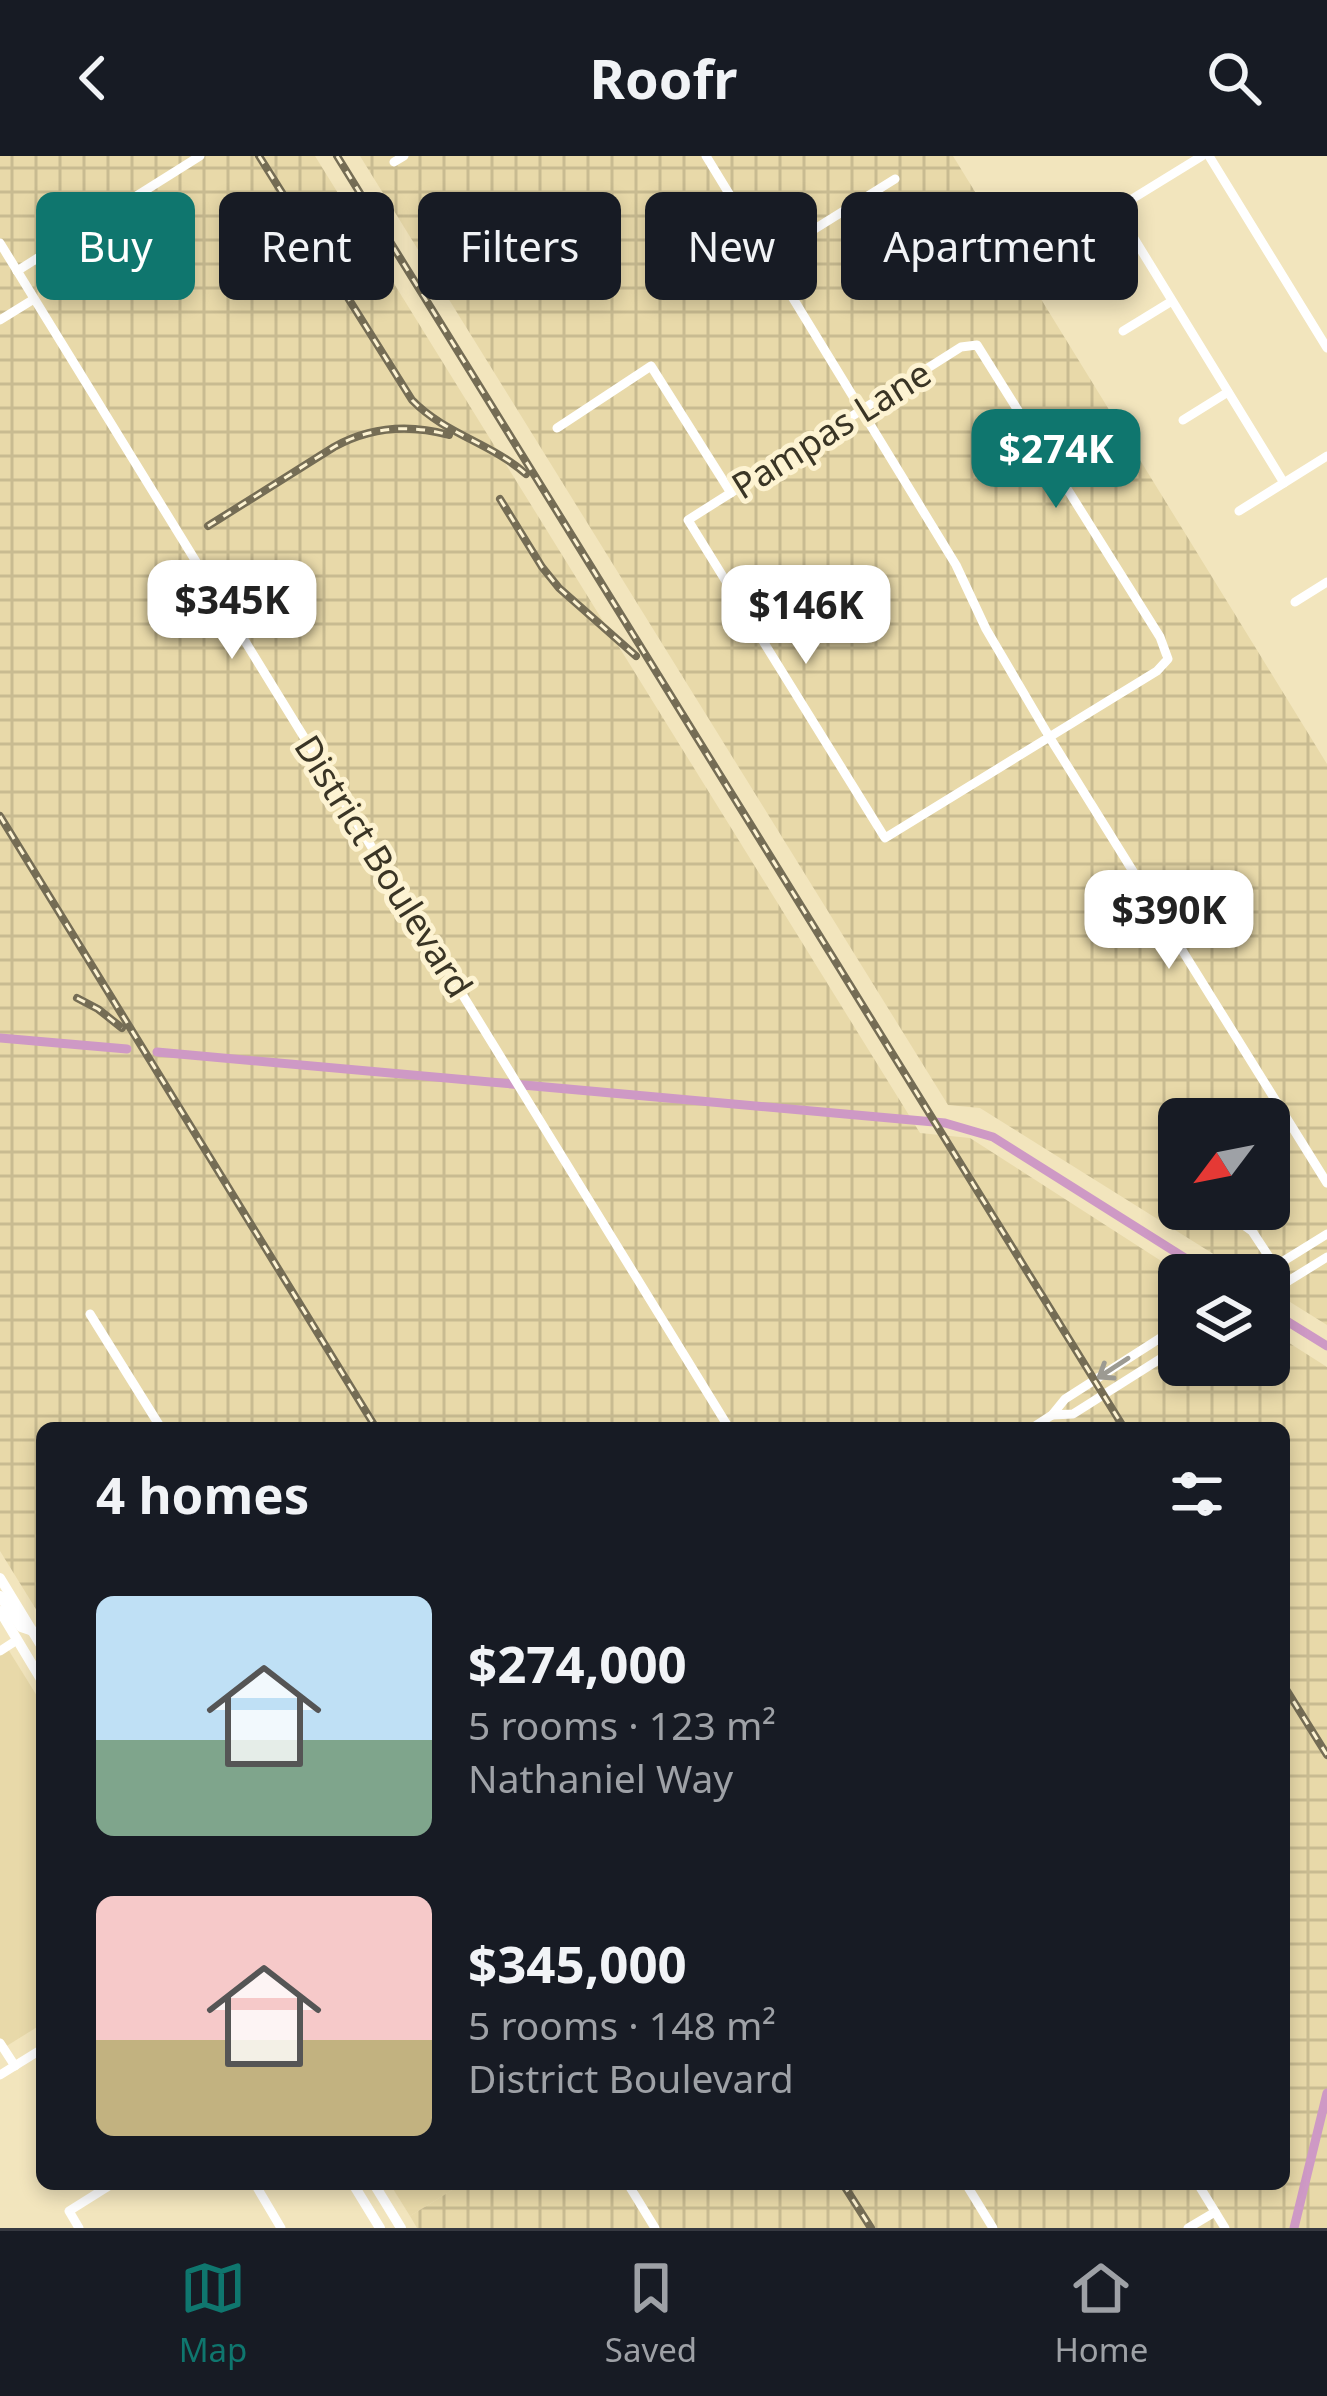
<!DOCTYPE html>
<meta charset="utf-8">
<style>
:root{--surface:#171b24;--page:#20242c;--text:#f1f3f6;--muted:#9ea1a6;--line:#363941;--accent:#0f766e}
body{margin:0;font-family:"Noto Sans",sans-serif;background:var(--page);color:var(--text);height:100vh;display:flex;flex-direction:column;font-size:45px;white-space:nowrap}
*{box-sizing:border-box;margin:0}
p{font-size:39px;color:var(--muted)}
.icon{flex:none;width:66px;height:66px;fill:none;stroke:currentColor;stroke-width:2;stroke-linecap:round;stroke-linejoin:round}
.map{position:relative;flex:1;overflow:hidden}
.drawer{position:absolute;left:36px;top:1266px;width:1254px;height:768px;display:flex;flex-direction:column;background:var(--surface);border-radius:18px;box-shadow:0 6px 18px #0003}
.drawer>*{flex:none}
.guide{position:absolute;left:36px;top:36px;width:1257px;height:108px;display:flex;gap:24px}
.needle{width:78px;rotate:238deg}
.fabs{position:absolute;left:1158px;top:942px;display:grid;gap:24px}
.fabs a{display:grid;place-items:center;width:132px;height:132px;border-radius:18px;background:var(--surface);box-shadow:0 6px 18px #0003;font-size:60px}
.price{position:absolute;translate:-50% -102px;padding:0 27px;border-radius:24px;background:#fff;color:#222;font-size:39px;line-height:78px;filter:drop-shadow(0 3px 6px #0008)}
.price::after{content:'';position:absolute;left:50%;top:72px;width:36px;height:27px;margin-left:-18px;background:inherit;clip-path:polygon(0 0,100% 0,50% 100%)}
.price.on{background:var(--accent);color:#fff}
ul{padding:0;list-style:none}
li{display:flex;align-items:center;gap:36px;height:300px;padding:0 60px}
li span{display:grid;place-items:center;flex:none;width:336px;height:240px;border-radius:18px;color:#555}
li>.icon{margin-inline-start:auto}
span .icon{width:144px;height:144px;fill:#fffc;stroke-width:1}
li b{font-size:51px}
h2{display:flex;justify-content:space-between;align-items:center;height:144px;padding:0 60px;font-size:51px}
.tag{padding:0 42px;border-radius:18px;background:var(--surface);box-shadow:0 6px 18px #0003;font-size:42px;line-height:108px}
.tag.on{background:var(--accent);color:#fff}
header{display:flex;justify-content:space-between;align-items:center;height:156px;padding:0 60px;background:var(--surface);font-size:54px;font-weight:700}
.dock{display:flex;justify-content:space-around;align-items:center;height:168px;border-top:3px solid var(--line);background:var(--surface);font-size:33px;color:var(--muted)}
.dock a{display:grid;justify-items:center;gap:6px}
.dock .on{color:var(--accent)}
.map>svg:first-child{display:block}
</style>
<header><svg class="icon" aria-label="back" viewBox="0 0 24 24"><path d="M15 5l-7 7 7 7"/></svg>Roofr<svg class="icon" aria-label="search" viewBox="0 0 24 24"><circle cx="10" cy="10" r="6"/><path d="M15 15l6 6"/></svg></header>
<div class="map">
<svg width="1327" height="2072" viewBox="0 0 1327 2072">
<defs>
<pattern id="industrial-grid" width="8" height="8" patternUnits="userSpaceOnUse" patternTransform="scale(3)"><rect width="8" height="8" fill="#e8d9a9"/><path d="M0 4h8M4 0v8" fill="none" stroke="#c8bb91"/></pattern>
</defs>
<rect width="100%" height="100%" fill="#f2e5bd"/>
<!-- built -->
<g fill="#e8d9a9">
<path d="M6,1490L42,1548V1868L5,1891L0,1883V1497Z"/>
<path d="M390,2028H462L410,2060Z"/>
</g>
<!-- industrial -->
<g fill="url(#industrial-grid)" fill-rule="evenodd">
<path d="M0,0H315L920,977L970,982L1183,1119H1179V1209H1269V1174L1327,1211V2072H417L410,2060L462,2028H1284V1272H42V1463L0,1395Z"/>
<path d="M360,0H953L1327,608V1169L1269,1133V1119H1247L980,952L948,949ZM1179,963H1269V1053H1179Z"/>
</g>
<g fill="none" stroke-linecap="round" stroke-linejoin="round">
<!-- canal -->
<g stroke="#ce99c5" stroke-width="9">
<path d="M0,882L127,893"/>
<path d="M157,896L945,967L993,981L1212,1119"/>
<path d="M1269,1154L1327,1190"/>
<path d="M1294,2072L1327,1937"/>
</g>
<!-- minor -->
<g stroke="#fff" stroke-width="9">
<path d="M706,0L956,409L986,473L1050,582L1327,1027"/>
<path d="M1209,0L1327,192"/>
<path d="M394,6L404,0"/>
<path d="M1116,53L1284,327"/>
<path d="M1067,83L1202,0"/>
<path d="M0,87L729,1272"/>
<path d="M768,102L895,23"/>
<path d="M17,115L200,0"/>
<path d="M0,164L34,143"/>
<path d="M1123,175L1172,145"/>
<path d="M977,189L1160,481L1168,503L1157,515L885,682L688,364L961,191Z"/>
<path d="M1183,264L1228,236"/>
<path d="M557,272L651,210L731,337"/>
<path d="M1239,355L1327,300"/>
<path d="M1295,446L1327,426"/>
<path d="M1231,1060L1252,1075L1275,1110"/>
<path d="M1261,1119L1327,1078"/>
<path d="M1269,1137L1327,1101"/>
<path d="M90,1158L161,1272"/>
<path d="M1052,1259L1073,1258L1179,1191"/>
<path d="M1032,1272L1052,1259L1065,1243L1179,1170"/>
<path d="M0,1495L17,1484"/>
<path d="M0,1887L15,1910"/>
<path d="M0,1919L42,1893"/>
<path d="M255,2028L281,2072"/>
<path d="M628,2028L655,2072"/>
<path d="M966,2028L993,2072"/>
<path d="M1198,2028L1225,2072"/>
<path d="M79,2072L69,2055L112,2028"/>
<path d="M1188,2072L1215,2056"/>
</g>
<!-- major -->
<g stroke="#fff" stroke-width="10">
<path d="M0,1422L42,1491"/>
<path d="M0,1440L21,1471L33,1475"/>
<path d="M0,1455L42,1525"/>
<path d="M353,2028L380,2072"/>
<path d="M374,2028L401,2072"/>
</g>
<defs>
<g id="rail">
<path d="M259,0L412,244C445,278 491,287 526,318"/>
<path d="M337,0L1124,1272"/>
<path d="M500,343L542,411L559,432L636,500"/>
<path d="M208,370L334,291C370,271 409,268 449,279"/>
<path d="M0,660L376,1272"/>
<path d="M77,842L98,853L122,872"/>
<path d="M1284,1530L1327,1599"/>
<path d="M843,2028L871,2072"/>
</g>
</defs>
<!-- rail casing -->
<use href="#rail" stroke="#756d55" stroke-width="8"/>
<!-- rail -->
<use href="#rail" stroke="#fdf3d2" stroke-width="3" stroke-dasharray="9" stroke-linecap="butt"/>
</g>
<!-- one-way arrows -->
<defs><path id="oneway-shaft" d="M-6 0H5M1.5-3L5.5 0L1.5 3" fill="none" stroke-width="1.6" stroke-linecap="round" stroke-linejoin="round" transform="scale(3)"/></defs>
<use stroke="#9c9a92" href="#oneway-shaft" transform="translate(1113 1212) rotate(147)"/>
<g text-anchor="middle" dominant-baseline="central" stroke-width="10" stroke-linejoin="round" paint-order="stroke">
<!-- street labels -->
<g font-size="36" fill="#3a3525" stroke="#fdf3d2">
<text transform="translate(831 273) rotate(-32)">Pampas Lane</text>
<text transform="translate(384 710) rotate(58)">District Boulevard</text>
</g>
</g>
</svg>
<div class="fabs">
<a><svg class="needle" viewBox="-14 -14 28 28"><path d="M0-13l5 13h-10z" fill="#e53935"/><path d="M0 13l5-13h-10z" fill="#9ea1a6"/></svg></a>
<a><svg class="icon" aria-label="layers" viewBox="0 0 24 24"><path d="M12 4l9 5-9 5-9-5zM3 14l9 5 9-5"/></svg></a>
</div>
<b class="price on" style="left:1056px;top:355px">$274K</b>
<b class="price" style="left:232px;top:506px">$345K</b>
<b class="price" style="left:806px;top:511px">$146K</b>
<b class="price" style="left:1169px;top:816px">$390K</b>
<div class="guide">
<a class="tag on">Buy</a>
<a class="tag">Rent</a>
<a class="tag">Filters</a>
<a class="tag">New</a>
<a class="tag">Apartment</a>
</div>
<section class="drawer">
<h2>4 homes<svg class="icon" aria-label="filters" viewBox="0 0 24 24"><path d="M4 7h16M4 17h16"/><circle cx="9" cy="7" r="2"/><circle cx="15" cy="17" r="2"/></svg></h2>
<ul>
<li><span style="background:linear-gradient(#bfe0f5 60%,#7fa58c 0)"><svg class="icon" aria-label="home" viewBox="0 0 24 24"><path d="M3 11l9-7 9 7M6 9v11h12V9"/></svg></span><div><b>$274,000</b><p>5 rooms · 123 m²</p><p>Nathaniel Way</p></div></li>
<li><span style="background:linear-gradient(#f6c9c9 60%,#c2b280 0)"><svg class="icon" aria-label="home" viewBox="0 0 24 24"><path d="M3 11l9-7 9 7M6 9v11h12V9"/></svg></span><div><b>$345,000</b><p>5 rooms · 148 m²</p><p>District Boulevard</p></div></li>
</ul>
</section>
</div>
<nav class="dock">
<a class="on"><svg class="icon" aria-label="map" viewBox="0 0 24 24"><path d="M3 6l6-2 6 2 6-2v14l-6 2-6-2-6 2zM9 4v14M15 6v14"/></svg>Map</a>
<a><svg class="icon" aria-label="saved" viewBox="0 0 24 24"><path d="M7 4h10v16l-5-4-5 4z"/></svg>Saved</a>
<a><svg class="icon" aria-label="home" viewBox="0 0 24 24"><path d="M3 11l9-7 9 7M6 9v11h12V9"/></svg>Home</a>
</nav>
